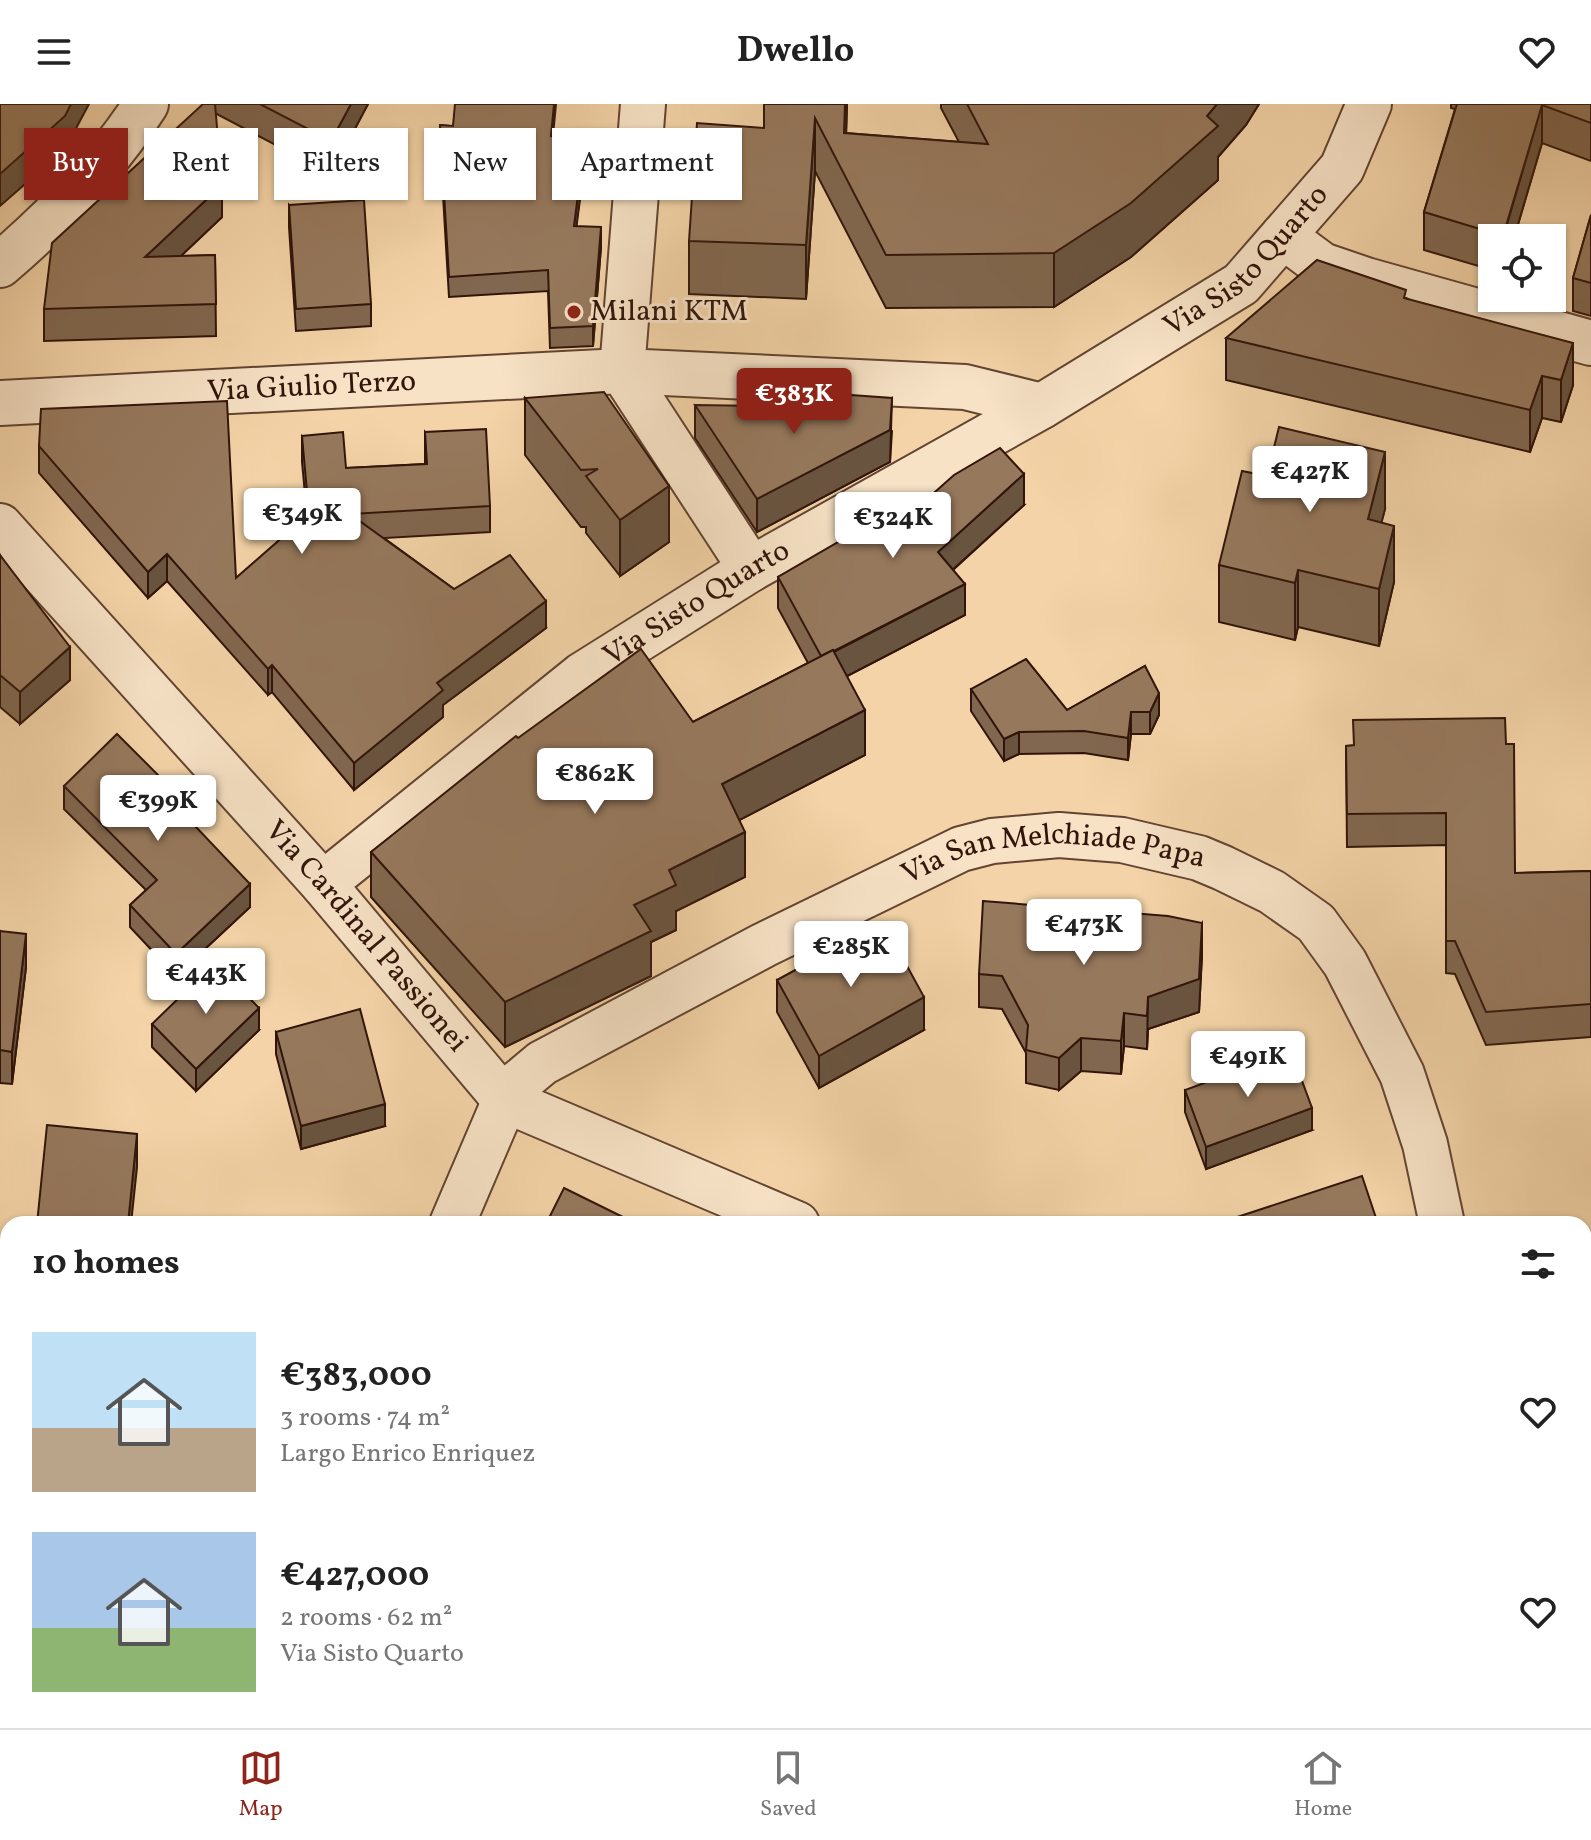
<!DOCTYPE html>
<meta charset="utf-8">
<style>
:root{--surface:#fff;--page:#f2f2f2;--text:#222;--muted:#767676;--line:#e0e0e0;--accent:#8f2418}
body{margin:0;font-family:Vollkorn,serif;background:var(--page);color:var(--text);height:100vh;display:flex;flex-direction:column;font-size:30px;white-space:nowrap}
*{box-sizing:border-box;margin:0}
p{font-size:26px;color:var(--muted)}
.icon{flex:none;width:44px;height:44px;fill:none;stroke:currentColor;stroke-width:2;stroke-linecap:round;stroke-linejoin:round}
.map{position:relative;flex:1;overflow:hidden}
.side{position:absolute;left:0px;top:1112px;width:1592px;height:512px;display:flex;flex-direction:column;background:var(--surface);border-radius:24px 24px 0 0;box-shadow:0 2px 6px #0004}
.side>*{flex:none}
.banner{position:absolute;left:24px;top:24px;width:800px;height:72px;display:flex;gap:16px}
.tools{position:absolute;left:1478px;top:120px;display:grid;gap:16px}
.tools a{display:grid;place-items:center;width:88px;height:88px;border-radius:0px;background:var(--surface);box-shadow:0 2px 6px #0004;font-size:40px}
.price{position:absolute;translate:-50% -68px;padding:0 18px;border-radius:8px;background:#fff;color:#222;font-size:26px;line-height:52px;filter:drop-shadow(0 2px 4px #0008)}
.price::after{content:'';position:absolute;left:50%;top:48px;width:24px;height:18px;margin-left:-12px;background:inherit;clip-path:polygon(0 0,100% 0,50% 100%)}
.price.current{background:var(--accent);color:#fff}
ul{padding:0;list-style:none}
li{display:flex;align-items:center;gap:24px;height:200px;padding:0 32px}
li span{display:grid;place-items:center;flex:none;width:224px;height:160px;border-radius:0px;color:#555}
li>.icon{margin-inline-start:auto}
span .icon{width:96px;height:96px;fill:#fffc;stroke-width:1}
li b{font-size:34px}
h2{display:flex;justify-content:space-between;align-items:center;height:96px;padding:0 32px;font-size:34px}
.chip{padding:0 28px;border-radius:0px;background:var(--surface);box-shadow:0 2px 6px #0004;font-size:28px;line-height:72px}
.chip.current{background:var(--accent);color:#fff}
header{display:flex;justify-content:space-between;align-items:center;height:104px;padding:0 32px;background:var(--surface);font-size:36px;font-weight:700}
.tabs{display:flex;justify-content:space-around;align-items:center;height:112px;border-top:2px solid var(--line);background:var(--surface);font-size:22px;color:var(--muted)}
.tabs a{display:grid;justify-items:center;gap:4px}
.tabs .current{color:var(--accent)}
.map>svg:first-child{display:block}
</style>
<header><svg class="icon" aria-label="menu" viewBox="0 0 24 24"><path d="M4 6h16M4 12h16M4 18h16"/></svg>Dwello<svg class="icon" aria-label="heart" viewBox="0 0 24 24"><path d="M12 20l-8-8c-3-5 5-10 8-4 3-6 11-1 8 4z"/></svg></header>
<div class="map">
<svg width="1591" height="1624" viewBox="0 0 1591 1624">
<rect width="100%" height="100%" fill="#f3d3a7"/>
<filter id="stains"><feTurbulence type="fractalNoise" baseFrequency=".0025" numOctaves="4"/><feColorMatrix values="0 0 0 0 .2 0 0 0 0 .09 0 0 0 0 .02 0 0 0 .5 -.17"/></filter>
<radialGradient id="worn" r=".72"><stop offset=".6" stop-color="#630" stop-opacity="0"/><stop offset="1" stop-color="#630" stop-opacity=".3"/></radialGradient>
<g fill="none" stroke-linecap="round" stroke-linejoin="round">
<defs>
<g id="minor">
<path d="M1283,132L1322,161L1366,176L1591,239"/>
<path d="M0,161C55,114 107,61 146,0"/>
<path d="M622,267L643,0"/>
<path d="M622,267L751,465"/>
<path id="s1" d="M0,299L622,267L965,283L1042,302"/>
<path id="s2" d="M0,422L323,780L505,996L797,1120"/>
<path id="s3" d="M323,780L582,571L751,465L1042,302L1241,180L1342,64L1369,0"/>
<path id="s4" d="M452,1120L505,996L518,979L542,959L764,841L961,745L992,737L1059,731L1122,736L1199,754L1223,764L1272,788L1316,819L1345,859L1402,970L1425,1040L1442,1120"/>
<path d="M1584,1328H1591"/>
<path d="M1584,1565L1589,1582"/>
<path d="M1007,1616L1008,1624"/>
<path d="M234,1624L238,1616"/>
</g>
</defs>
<!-- minor casing -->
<use href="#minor" stroke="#624431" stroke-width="48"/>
<!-- minor -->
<use href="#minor" stroke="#f7e2c6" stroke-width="44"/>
</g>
<!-- wall -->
<g fill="#81674f" stroke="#32150a" stroke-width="2">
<path d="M203,0H368L331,70L215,9L222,113L181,152L215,151L216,232L44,237V205Z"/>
<path d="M764,0H847L846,29L959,38L941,4V0H1259L1246,21L1218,53V76L1131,153L1054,203L886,204L815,67L806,195L689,190V137L764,24Z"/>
<path d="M1451,0H1591V57L1542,39L1514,134H1492V166L1424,146V108L1455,5L1451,4Z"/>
<path d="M440,21L553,32L585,56L576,122L601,143L593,242L550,244L548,187L449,193L440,41Z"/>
<path d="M289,101L371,200V222L296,227L289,123Z"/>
<path d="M1591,111V212L1573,207V174Z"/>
<path d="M1406,194L1573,281L1561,318L1542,314L1530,348L1226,276V234Z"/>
<path d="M525,294L669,438L620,472L586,429V423H581L525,351Z"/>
<path d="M695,301L892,327L890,358L757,428L695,334Z"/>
<path d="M425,328L490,402V428L384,434L454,485L546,524L443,601V613L354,686L272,588L268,591L167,477L148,494L39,369V342L236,474L307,412L302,358V332L346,364L425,360Z"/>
<path d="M1024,401L953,466L965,511L847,572L865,651L739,716L745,773L676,807V826L651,838V872L505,943L371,793V748L518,634L693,618L808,559L778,504V473L908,412Z"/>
<path d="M1385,405L1381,419L1394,478L1379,542L1298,523L1295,536L1219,518V461Z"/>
<path d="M0,451L70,576L20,620L0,603Z"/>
<path d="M1145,562L1159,611L1150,630H1131L1128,656L1084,649L1019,650L1004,657L971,607V585L1067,606Z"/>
<path d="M1506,640L1515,769L1591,767V933L1486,941L1455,870L1446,869V741L1347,743L1346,642Z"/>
<path d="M64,682L184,711L250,803L176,872L130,823V801L146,786L64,705Z"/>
<path d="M0,827L26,863L12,980L0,979Z"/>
<path d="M1202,851L1199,908L1148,925L1147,945L1124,942L1121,970L1081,967L1059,986L1026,979V949L1002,905L979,903V870Z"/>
<path d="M777,876L924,926L819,984L777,908Z"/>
<path d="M152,920L259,926L196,987L152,943Z"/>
<path d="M276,928L385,1022L301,1045L276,950Z"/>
<path d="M1185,986L1312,1026L1206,1065L1185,1008Z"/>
<path d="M0,1259H8V1379L0,1380Z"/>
<path d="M388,1616L384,1624H297V1619Z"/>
<path d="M1139,1616H1227L1229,1624H1139Z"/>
<path d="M1392,1616H1537V1617L1514,1624H1394Z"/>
</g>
<!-- shaded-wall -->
<g fill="#695440" stroke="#32150a" stroke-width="2">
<path d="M71,0H89L65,45L0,102V70Z"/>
<path d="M351,0H368L331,70V37Z"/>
<path d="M554,0H556L551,52V32Z"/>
<path d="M845,0H847L845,71L844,29Z"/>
<path d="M1217,0H1259L1246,21L1218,53V76L1131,153L1054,203V149L1207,12Z"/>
<path d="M1542,1V39L1514,134H1503Z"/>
<path d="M815,14V67L806,195V141Z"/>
<path d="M585,35V56L574,142V122Z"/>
<path d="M222,81V113L145,186V153Z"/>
<path d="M601,123V143L593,242V222Z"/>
<path d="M1573,239V281L1561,318V276Z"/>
<path d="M1542,272V314L1530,348V306Z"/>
<path d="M892,294L890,358L757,428V395Z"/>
<path d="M1385,348V405L1368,472V415Z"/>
<path d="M1024,370V401L938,479V448Z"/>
<path d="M669,382V438L620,472V416Z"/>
<path d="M1394,422V478L1379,542V485Z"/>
<path d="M167,450V477L148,494V468Z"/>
<path d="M1298,466V523L1295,536V479Z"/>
<path d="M965,480V511L822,585V554Z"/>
<path d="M546,497V524L443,601V613L354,686V659L437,579Z"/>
<path d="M70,543V576L20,620V588Z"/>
<path d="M272,561V588L268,591V565Z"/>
<path d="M1159,589V611L1150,630V608Z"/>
<path d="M865,606V651L722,725V680Z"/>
<path d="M1131,608V630L1128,656V634Z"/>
<path d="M1019,628V650L1004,657V635Z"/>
<path d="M184,697V719L178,704Z"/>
<path d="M745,728V773L676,807V826L651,838V872L505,943V898L634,801L669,766Z"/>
<path d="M250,780V803L176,872V850Z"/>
<path d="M1202,819V851L1199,908L1148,925L1147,945L1148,893Z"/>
<path d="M26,830V863L12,980V948Z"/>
<path d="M924,893V926L819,984V952Z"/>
<path d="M259,904V926L196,987V965Z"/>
<path d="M1124,909V942L1121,970V937Z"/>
<path d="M1081,934V967L1059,986V954Z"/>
<path d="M385,1000V1022L301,1045V1022Z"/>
<path d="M1312,1004V1026L1206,1065V1043Z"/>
<path d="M137,1030V1063L131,1120H128Z"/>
<path d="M373,1616H388L384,1624H370Z"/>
<path d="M1433,1616H1537V1617L1514,1624H1407Z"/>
</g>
<!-- building -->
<g fill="#96785c" stroke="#32150a" stroke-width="2">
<path d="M0,0H71L65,12L0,70Z"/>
<path d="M203,0H215L222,81L145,153L215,151L216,200L44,205L52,139Z"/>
<path d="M260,0H351L331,37Z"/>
<path d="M455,0H554L551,32L585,35L574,122L601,123L593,222L550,224L548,166L449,173L440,21L453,22Z"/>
<path d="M764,0H845L844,29L988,40L967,0H1217L1207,12L1218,22L1131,99L1054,149L886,151L815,14L806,141L689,137L697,19L764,24Z"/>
<path d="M1457,0H1591V19L1542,1L1503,132L1424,108Z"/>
<path d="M364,96L371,200L296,205L289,101Z"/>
<path d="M1591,111V179L1573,174Z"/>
<path d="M1317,156L1406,186L1404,194L1573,239L1561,276L1542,272L1530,306L1226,234Z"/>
<path d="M604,288L669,382L620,416L586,372L598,365L581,366L525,294Z"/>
<path d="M837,290L892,294L890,326L757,395L695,301L835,303Z"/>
<path d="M227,297L236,474L309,410L302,332L343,328L346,364L427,360L425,328L486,325L490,402L350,410L454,485L510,451L546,497L437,579L443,586L354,659L272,561L268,565L167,450L148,468L39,342L41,305Z"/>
<path d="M1279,323L1385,348L1368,415L1394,422L1379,485L1298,466L1295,479L1219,461L1242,367L1267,372Z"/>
<path d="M1000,344L1024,370L938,448L965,480L834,547L833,546L821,552L778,473L900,402L908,412L954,371Z"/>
<path d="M0,451L70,543L20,588L0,571Z"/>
<path d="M641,545L693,618L833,546L865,606L722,680L745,728L669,766L676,781L634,801L651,827L505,898L371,748L516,632L518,634Z"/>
<path d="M1026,555L1067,606L1145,562L1159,589L1150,608H1131L1128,634L1084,627L1019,628L1004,635L971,585Z"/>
<path d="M1505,614L1506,640H1514L1515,769L1591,767V900L1486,908L1455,837H1446V709L1347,710L1346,642L1354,641L1353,616Z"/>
<path d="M117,630L184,697L178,704L250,780L176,850L130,801L157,776L64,682Z"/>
<path d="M983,797L1168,812L1202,819L1199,875L1148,893L1147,912L1124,909L1121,937L1081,934L1059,954L1026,946L1028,921L1002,872L979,870Z"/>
<path d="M883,818L924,893L819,952L777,876Z"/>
<path d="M0,827L26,830L12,948L0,946Z"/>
<path d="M215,859L259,904L196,965L152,920Z"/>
<path d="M360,905L385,1000L301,1022L276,928Z"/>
<path d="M1291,947L1312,1004L1206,1043L1185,986Z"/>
<path d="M47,1021L137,1030L128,1120H37Z"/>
<path d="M1362,1072L1378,1120H1216Z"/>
<path d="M564,1084L637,1120H546Z"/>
<rect x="0" y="1259" width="8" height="88"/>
<rect x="59" y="1616" width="77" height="8"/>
<path d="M298,1616H373L370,1624H308L297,1619Z"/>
<path d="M653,1616H731L730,1624H653Z"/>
<rect x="810" y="1616" width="121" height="8"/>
<path d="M1141,1616H1227L1229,1624H1143Z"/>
<path d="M1402,1616H1433L1407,1624H1404Z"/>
</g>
<!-- markers -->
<circle fill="#8f2418" stroke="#f7e2c6" stroke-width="3" cx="574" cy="208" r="8"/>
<g text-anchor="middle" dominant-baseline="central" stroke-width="6" stroke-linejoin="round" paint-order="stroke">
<!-- street labels -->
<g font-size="30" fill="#32150a" stroke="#f7e2c6">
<text stroke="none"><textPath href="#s3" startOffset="1118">Via Sisto Quarto</textPath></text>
<text stroke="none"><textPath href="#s1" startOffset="312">Via Giulio Terzo</textPath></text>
<text stroke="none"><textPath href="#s3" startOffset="468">Via Sisto Quarto</textPath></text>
<text stroke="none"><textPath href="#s4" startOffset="750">Via San Melchiade Papa</textPath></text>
<text stroke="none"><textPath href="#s2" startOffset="550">Via Cardinal Passionei</textPath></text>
</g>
<!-- poi labels -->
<g font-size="30" fill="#32150a" stroke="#f7e2c6" text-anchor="start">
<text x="590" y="208">Milani KTM</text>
</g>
</g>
<rect width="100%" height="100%" filter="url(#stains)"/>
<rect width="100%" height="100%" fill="url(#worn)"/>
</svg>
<div class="tools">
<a><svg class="icon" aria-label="locate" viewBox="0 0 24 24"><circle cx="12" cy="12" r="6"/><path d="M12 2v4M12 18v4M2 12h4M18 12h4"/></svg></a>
</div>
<b class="price current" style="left:794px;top:332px">€383K</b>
<b class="price" style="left:1310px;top:410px">€427K</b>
<b class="price" style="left:302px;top:452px">€349K</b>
<b class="price" style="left:893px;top:456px">€324K</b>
<b class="price" style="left:595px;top:712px">€862K</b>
<b class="price" style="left:158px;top:739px">€399K</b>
<b class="price" style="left:1084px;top:863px">€473K</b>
<b class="price" style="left:851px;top:885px">€285K</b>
<b class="price" style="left:206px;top:912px">€443K</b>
<b class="price" style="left:1248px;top:995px">€491K</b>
<div class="banner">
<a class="chip current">Buy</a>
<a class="chip">Rent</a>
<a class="chip">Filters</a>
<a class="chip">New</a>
<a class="chip">Apartment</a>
</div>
<section class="side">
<h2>10 homes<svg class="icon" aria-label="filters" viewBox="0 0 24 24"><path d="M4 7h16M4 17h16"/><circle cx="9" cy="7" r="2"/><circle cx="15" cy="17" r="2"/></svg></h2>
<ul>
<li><span style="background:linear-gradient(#bfe0f5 60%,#b9a48a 0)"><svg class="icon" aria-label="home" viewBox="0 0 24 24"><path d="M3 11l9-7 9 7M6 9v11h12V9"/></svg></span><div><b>€383,000</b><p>3 rooms · 74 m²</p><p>Largo Enrico Enriquez</p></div><svg class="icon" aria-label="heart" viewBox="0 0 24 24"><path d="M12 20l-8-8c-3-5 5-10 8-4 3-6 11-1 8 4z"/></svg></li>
<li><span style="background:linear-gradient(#a9c7e8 60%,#8fb573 0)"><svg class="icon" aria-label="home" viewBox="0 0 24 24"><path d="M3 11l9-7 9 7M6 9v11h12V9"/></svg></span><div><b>€427,000</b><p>2 rooms · 62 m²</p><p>Via Sisto Quarto</p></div><svg class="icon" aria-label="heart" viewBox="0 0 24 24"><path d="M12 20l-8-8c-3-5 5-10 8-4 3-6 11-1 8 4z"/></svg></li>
</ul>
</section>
</div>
<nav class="tabs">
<a class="current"><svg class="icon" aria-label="map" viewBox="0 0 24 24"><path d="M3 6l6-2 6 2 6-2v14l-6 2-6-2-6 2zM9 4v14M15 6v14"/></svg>Map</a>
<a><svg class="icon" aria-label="saved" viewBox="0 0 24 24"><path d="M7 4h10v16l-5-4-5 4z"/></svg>Saved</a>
<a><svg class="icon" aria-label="home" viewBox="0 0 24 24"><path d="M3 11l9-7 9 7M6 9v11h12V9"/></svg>Home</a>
</nav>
